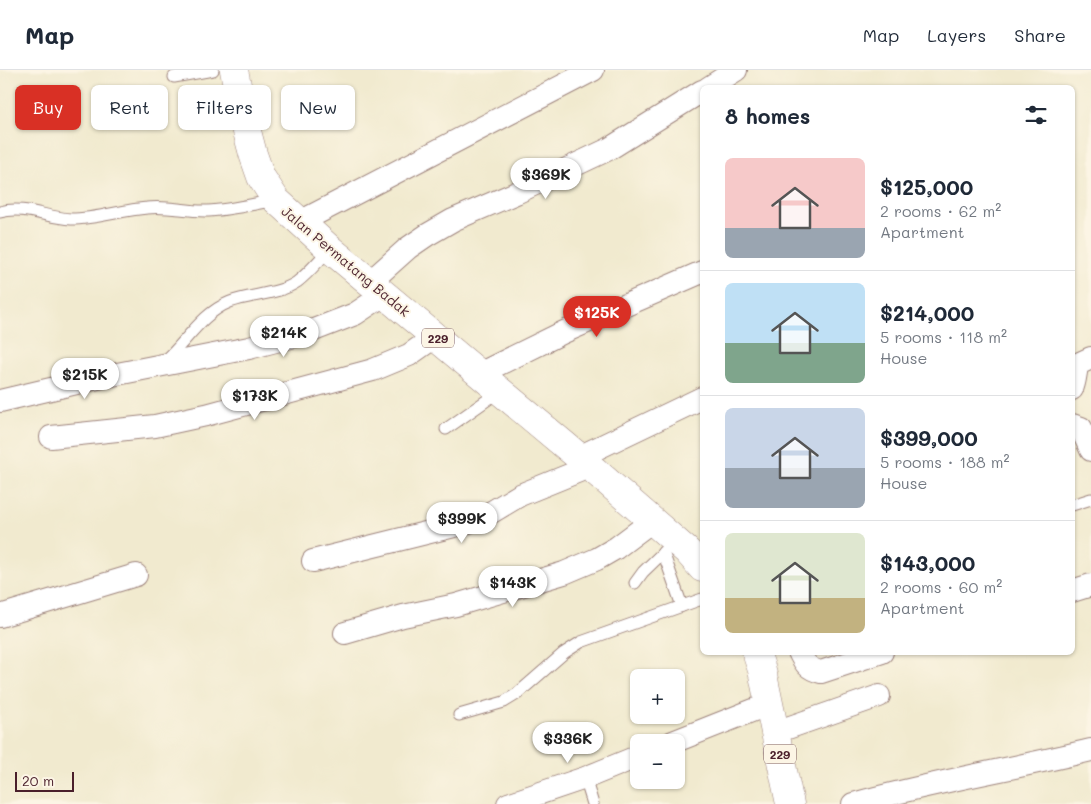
<!DOCTYPE html>
<meta charset="utf-8">
<style>
:root{--surface:#fff;--page:#f6f6f7;--text:#1f2937;--muted:#747a83;--line:#e0e1e3;--accent:#d93025}
body{margin:0;font-family:Mali,sans-serif;background:var(--page);color:var(--text);height:100vh;display:flex;flex-direction:column;font-size:19px;white-space:nowrap}
*{box-sizing:border-box;margin:0}
p{font-size:16px;color:var(--muted)}
.icon{flex:none;width:28px;height:28px;fill:none;stroke:currentColor;stroke-width:2;stroke-linecap:round;stroke-linejoin:round}
.map{position:relative;flex:1;overflow:hidden}
.side{position:absolute;left:700px;top:15px;width:375px;height:570px;display:flex;flex-direction:column;background:var(--surface);border-radius:8px;box-shadow:0 1px 4px #0004}
.side>*{flex:none}
.hud{position:absolute;left:15px;top:15px;width:475px;height:45px;display:flex;gap:10px}
.fabs{position:absolute;left:630px;top:599px;display:grid;gap:10px}
.fabs a{display:grid;place-items:center;width:55px;height:55px;border-radius:8px;background:var(--surface);box-shadow:0 1px 4px #0004;font-size:25px}
.scale{position:absolute;left:15px;bottom:12px;width:59px;box-sizing:border-box;padding-left:5px;border:2px solid #4a1f2b;border-top:0;font-size:14px;line-height:18px;white-space:nowrap;color:#4a1f2b;-webkit-text-stroke:4px #fcf5e5;paint-order:stroke}
.price{position:absolute;translate:-50% -42px;padding:0 11px;border-radius:18px;background:#fff;color:#222;font-size:16px;line-height:32px;filter:drop-shadow(0 1px 2px #0008)}
.price::after{content:'';position:absolute;left:50%;top:30px;width:15px;height:11px;margin-left:-8px;background:inherit;clip-path:polygon(0 0,100% 0,50% 100%)}
.price.on{background:var(--accent);color:#fff}
ul{padding:0;list-style:none}
li{display:flex;align-items:center;gap:15px;height:125px;padding:0 25px}
li+li{border-top:1px solid var(--line)}
li span{display:grid;place-items:center;flex:none;width:140px;height:100px;border-radius:8px;color:#555}
li>.icon{margin-inline-start:auto}
span .icon{width:60px;height:60px;fill:#fffc;stroke-width:1}
li b{font-size:21px}
h2{display:flex;justify-content:space-between;align-items:center;height:60px;padding:0 25px;font-size:21px}
.chip{padding:0 18px;border-radius:8px;background:var(--surface);box-shadow:0 1px 4px #0004;font-size:18px;line-height:45px}
.chip.on{background:var(--accent);color:#fff}
header{display:flex;align-items:center;gap:30px;box-sizing:border-box;height:70px;padding:0 25px;background:var(--surface);border-bottom:1px solid var(--line)}
header strong{font-size:24px}
nav{display:flex;gap:28px;margin-inline-start:auto;font-size:18px}
.map>svg:first-child{display:block}
</style>
<header>
<strong>Map</strong>
<nav><a>Map</a><a>Layers</a><a>Share</a></nav>
</header>
<div class="map">
<svg width="1091" height="734" viewBox="0 0 1091 734">
<rect width="100%" height="100%" fill="#fcf5e5"/>
<filter id="ink" filterUnits="userSpaceOnUse"><feTurbulence type="fractalNoise" baseFrequency=".02" numOctaves="2"/><feDisplacementMap in="SourceGraphic" scale="10" xChannelSelector="R" yChannelSelector="G"/><feConvolveMatrix kernelMatrix="1 2 1 2 8 2 1 2 1" color-interpolation-filters="sRGB"/></filter>
<filter id="wash" filterUnits="userSpaceOnUse"><feTurbulence type="fractalNoise" baseFrequency=".0096" numOctaves="4" result="noise"/><feDisplacementMap in="SourceGraphic" scale="20" xChannelSelector="R" yChannelSelector="G"/><feGaussianBlur stdDeviation="1.12" result="paint"/><feColorMatrix in="noise" values="0 0 0 0 0 0 0 0 0 0 0 0 0 0 0 0 0 1.4 0 .05"/><feComposite in="paint" operator="in"/></filter>
<g filter="url(#wash)">
<rect width="100%" height="100%" fill="#f1eacf"/>
</g>
<g filter="url(#ink)">
<g fill="none" stroke-linecap="round" stroke-linejoin="round">
<defs>
<g id="lane">
<path d="M174,7L213,0"/>
<path d="M0,142C24,135 47,148 71,149C97,149 121,140 147,138C167,135 187,142 208,141C230,140 253,134 276,130"/>
<path d="M164,292C186,272 202,243 230,232C251,224 278,225 297,212C309,203 319,190 330,179"/>
<path d="M446,359L500,321"/>
<path d="M1072,435L1091,429"/>
<path d="M663,482L682,536"/>
<path d="M635,513L643,502L675,471"/>
<path d="M459,645L504,632L517,624L564,583L581,572L702,529"/>
<path d="M585,708L593,734"/>
</g>
<g id="street">
<path d="M708,18L736,0"/>
<path d="M300,152L593,0"/>
<path d="M370,212L408,178L427,165L453,150L516,123L609,79L702,21"/>
<path d="M479,304L564,262L702,202"/>
<path d="M1072,319C1076,310 1075,302 1078,294L1091,288"/>
<path d="M0,331L102,307L249,278L306,263L355,244L385,224"/>
<path d="M1072,355L1081,358L1091,380"/>
<path d="M51,367L155,356L206,345L373,300L409,285L436,266"/>
<path d="M579,387L702,328"/>
<path d="M313,491L466,453L490,443L520,425L589,397"/>
<path d="M1072,521L1091,515"/>
<path d="M0,546L136,505"/>
<path d="M345,563L403,546L456,535L564,503L597,489L616,478L652,451"/>
<path d="M799,582C805,594 808,599 821,602L882,582"/>
<path d="M776,662L879,626"/>
<path d="M673,672L769,634"/>
<path d="M508,734L585,708L639,686"/>
<path d="M853,734C932,712 1012,699 1091,680"/>
</g>
<g id="primary">
<path d="M234,0L244,50L253,84L261,107L276,130L330,179L579,387L687,481L702,498"/>
<path d="M756,582L762,600L790,734"/>
</g>
</defs>
<!-- lane casing -->
<use href="#lane" stroke="#9e847d" stroke-width="13"/>
<!-- street casing -->
<use href="#street" stroke="#9e847d" stroke-width="24"/>
<!-- primary casing -->
<use href="#primary" stroke="#9e847d" stroke-width="29"/>
<!-- lane -->
<use href="#lane" stroke="#fff" stroke-width="11"/>
<!-- street -->
<use href="#street" stroke="#fff" stroke-width="22"/>
<!-- primary -->
<use href="#primary" stroke="#fff" stroke-width="28"/>
</g>
</g>
<g text-anchor="middle" dominant-baseline="central" stroke-width="4" stroke-linejoin="round" paint-order="stroke">
<!-- shield labels -->
<g fill="#fcf5e5" stroke="#7f5f63" stroke-width="1">
<rect x="422" y="258.5" width="32" height="19" rx="4"/>
<rect x="764" y="674.5" width="32" height="19" rx="4"/>
</g>
<g font-size="12" font-weight="bold" fill="#4a1f2b">
<text x="438" y="268">229</text>
<text x="780" y="684">229</text>
</g>
<!-- street labels -->
<g font-size="14" fill="#4a1f2b" stroke="#fcf5e5">
<text transform="translate(346 191) rotate(40)">Jalan Permatang Badak</text>
</g>
</g>
</svg>
<div class="fabs">
<a>+</a>
<a>−</a>
</div>
<div class="scale">20 m</div>
<b class="price" style="left:546px;top:130px">$369K</b>
<b class="price on" style="left:597px;top:268px">$125K</b>
<b class="price" style="left:284px;top:288px">$214K</b>
<b class="price" style="left:85px;top:330px">$215K</b>
<b class="price" style="left:255px;top:351px">$173K</b>
<b class="price" style="left:462px;top:474px">$399K</b>
<b class="price" style="left:513px;top:538px">$143K</b>
<b class="price" style="left:568px;top:694px">$336K</b>
<div class="hud">
<a class="chip on">Buy</a>
<a class="chip">Rent</a>
<a class="chip">Filters</a>
<a class="chip">New</a>
</div>
<section class="side">
<h2>8 homes<svg class="icon" aria-label="filters" viewBox="0 0 24 24"><path d="M4 7h16M4 17h16"/><circle cx="9" cy="7" r="2"/><circle cx="15" cy="17" r="2"/></svg></h2>
<ul>
<li><span style="background:linear-gradient(#f6c9c9 70%,#9aa5b1 0)"><svg class="icon" aria-label="home" viewBox="0 0 24 24"><path d="M3 11l9-7 9 7M6 9v11h12V9"/></svg></span><div><b>$125,000</b><p>2 rooms · 62 m²</p><p>Apartment</p></div></li>
<li><span style="background:linear-gradient(#bfe0f5 60%,#7fa58c 0)"><svg class="icon" aria-label="home" viewBox="0 0 24 24"><path d="M3 11l9-7 9 7M6 9v11h12V9"/></svg></span><div><b>$214,000</b><p>5 rooms · 118 m²</p><p>House</p></div></li>
<li><span style="background:linear-gradient(#c9d6e8 60%,#9aa5b1 0)"><svg class="icon" aria-label="home" viewBox="0 0 24 24"><path d="M3 11l9-7 9 7M6 9v11h12V9"/></svg></span><div><b>$399,000</b><p>5 rooms · 188 m²</p><p>House</p></div></li>
<li><span style="background:linear-gradient(#dfe7d0 65%,#c2b280 0)"><svg class="icon" aria-label="home" viewBox="0 0 24 24"><path d="M3 11l9-7 9 7M6 9v11h12V9"/></svg></span><div><b>$143,000</b><p>2 rooms · 60 m²</p><p>Apartment</p></div></li>
</ul>
</section>
</div>
